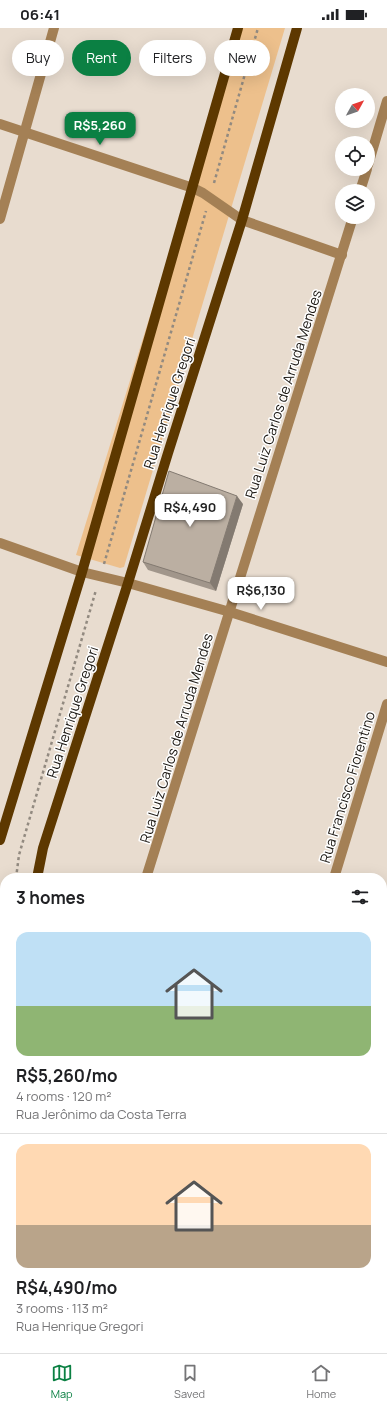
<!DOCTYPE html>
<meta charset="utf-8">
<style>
:root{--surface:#fff;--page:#f6f6f6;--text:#202124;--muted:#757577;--line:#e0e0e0;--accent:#0b8043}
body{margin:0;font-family:Manrope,sans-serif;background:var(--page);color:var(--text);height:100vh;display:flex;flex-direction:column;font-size:15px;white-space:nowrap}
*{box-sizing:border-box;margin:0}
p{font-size:13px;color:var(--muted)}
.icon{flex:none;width:22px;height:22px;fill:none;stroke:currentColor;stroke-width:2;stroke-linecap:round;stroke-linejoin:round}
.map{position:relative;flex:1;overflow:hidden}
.details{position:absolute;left:0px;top:845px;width:387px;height:480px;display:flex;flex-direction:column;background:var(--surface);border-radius:16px 16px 0 0;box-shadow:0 4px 16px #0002}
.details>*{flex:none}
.top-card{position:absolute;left:12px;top:12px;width:363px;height:36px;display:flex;gap:8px}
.needle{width:26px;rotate:50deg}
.fabs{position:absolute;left:335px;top:60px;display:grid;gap:8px}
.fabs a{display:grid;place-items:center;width:40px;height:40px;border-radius:50%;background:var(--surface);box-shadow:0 4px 16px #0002;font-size:20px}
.price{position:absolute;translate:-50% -34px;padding:0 9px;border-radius:8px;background:#fff;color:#222;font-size:13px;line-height:26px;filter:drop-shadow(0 1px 2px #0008)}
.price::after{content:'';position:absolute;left:50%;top:24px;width:12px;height:9px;margin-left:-6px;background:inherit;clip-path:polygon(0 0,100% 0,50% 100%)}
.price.current{background:var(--accent);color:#fff}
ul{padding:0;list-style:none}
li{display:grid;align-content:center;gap:8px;height:212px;padding:0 16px}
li+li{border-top:1px solid var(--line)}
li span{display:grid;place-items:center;height:124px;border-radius:12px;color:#555}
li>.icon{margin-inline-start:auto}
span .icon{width:72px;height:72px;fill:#fffc;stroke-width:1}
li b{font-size:17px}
h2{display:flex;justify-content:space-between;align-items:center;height:48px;padding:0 16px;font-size:17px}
.chip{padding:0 14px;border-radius:18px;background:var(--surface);box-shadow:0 4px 16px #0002;font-size:14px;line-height:36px}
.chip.current{background:var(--accent);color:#fff}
.status{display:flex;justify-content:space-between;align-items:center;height:28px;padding:0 20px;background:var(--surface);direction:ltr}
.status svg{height:11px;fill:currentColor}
.dock{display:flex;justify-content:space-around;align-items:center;height:56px;border-top:1px solid var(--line);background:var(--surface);font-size:11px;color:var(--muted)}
.dock a{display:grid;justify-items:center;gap:2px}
.dock .current{color:var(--accent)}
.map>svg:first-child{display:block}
</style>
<div class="status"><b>06:41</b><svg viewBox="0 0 49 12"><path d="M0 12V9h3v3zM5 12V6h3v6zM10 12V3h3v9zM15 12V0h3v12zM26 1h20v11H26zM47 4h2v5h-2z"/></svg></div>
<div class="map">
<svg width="387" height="1325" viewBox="0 0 387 1325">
<rect width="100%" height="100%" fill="#e8dccf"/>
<!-- green -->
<g fill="#edc08c">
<path d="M239,0H285L124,539L120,540L76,527Z"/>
<path d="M5,912V1020L0,1019V915Z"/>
<path d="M0,1041L5,1042V1077L0,1068Z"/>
<path d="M143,1320H177L176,1325H146Z"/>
<path d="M199,1320H269L272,1325H197Z"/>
<path d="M292,1320H368V1325H295Z"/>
</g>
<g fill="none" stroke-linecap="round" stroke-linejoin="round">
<!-- path -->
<g stroke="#928a80" stroke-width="2.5" stroke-dasharray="3 3" stroke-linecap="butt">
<path d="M214,155L258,0"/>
<path d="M104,536L206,183"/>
<path d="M16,850L19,827L96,562"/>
</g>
<!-- minor -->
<g stroke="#a48055" stroke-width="10">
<path d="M0,96L193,160L203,165L242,192L342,227"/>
<path d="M368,137L387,73"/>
<path d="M360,163L367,141"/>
<path d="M0,191L54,0"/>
<path d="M0,515L82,544L128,555L230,584L387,634"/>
<path d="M146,850L353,189"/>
<path d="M334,850L387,676"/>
<path d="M382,1299L387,1283"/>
<path d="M181,1325L182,1320"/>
<path d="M374,1325L376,1320"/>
</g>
<!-- major -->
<g stroke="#5d3800" stroke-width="10">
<path d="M0,812L82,544L238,0"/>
<path d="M39,850L38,845L43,820L128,555L168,425L242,192L297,0"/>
<path d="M0,898L5,896"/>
<path d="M0,1033L5,1035"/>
<path d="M0,1080L5,1089"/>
<path d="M134,1320L136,1325"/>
<path d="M285,1320L287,1325"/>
</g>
</g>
<!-- wall -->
<path fill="#a1968b" d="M243,476L216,563L148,542L143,534Z"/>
<!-- shaded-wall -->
<path fill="#837a71" d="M237,468L243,476L216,563L210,555Z"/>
<!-- building -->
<path fill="#bbafa2" stroke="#837a71" d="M169,443L237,468L210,555L143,534Z"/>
<g text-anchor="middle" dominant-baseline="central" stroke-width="3" stroke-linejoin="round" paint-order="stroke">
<!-- street labels -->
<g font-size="14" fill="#1b1712" stroke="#fff">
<text transform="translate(283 366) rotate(-72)">Rua Luiz Carlos de Arruda Mendes</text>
<text transform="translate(169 375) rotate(-72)">Rua Henrique Gregori</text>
<text transform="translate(72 684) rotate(-72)">Rua Henrique Gregori</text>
<text transform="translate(176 710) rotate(-73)">Rua Luiz Carlos de Arruda Mendes</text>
<text transform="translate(347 759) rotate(-73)">Rua Francisco Fiorentino</text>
</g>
</g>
</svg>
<div class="fabs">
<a><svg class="needle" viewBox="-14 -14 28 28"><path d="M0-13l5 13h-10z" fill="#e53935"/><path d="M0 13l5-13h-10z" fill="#757577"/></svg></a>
<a><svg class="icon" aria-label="locate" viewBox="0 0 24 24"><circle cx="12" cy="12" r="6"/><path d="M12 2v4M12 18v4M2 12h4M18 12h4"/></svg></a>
<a><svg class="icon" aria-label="layers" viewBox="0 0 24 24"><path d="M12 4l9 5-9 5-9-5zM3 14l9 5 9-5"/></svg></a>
</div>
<b class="price current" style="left:100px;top:118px">R$5,260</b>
<b class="price" style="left:190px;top:500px">R$4,490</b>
<b class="price" style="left:261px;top:583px">R$6,130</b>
<div class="top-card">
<a class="chip">Buy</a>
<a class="chip current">Rent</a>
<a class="chip">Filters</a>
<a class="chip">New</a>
</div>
<section class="details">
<h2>3 homes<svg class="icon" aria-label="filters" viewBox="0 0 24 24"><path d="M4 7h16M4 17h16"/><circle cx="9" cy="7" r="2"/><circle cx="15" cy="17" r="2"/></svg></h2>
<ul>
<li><span style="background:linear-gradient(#bfe0f5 60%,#8fb573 0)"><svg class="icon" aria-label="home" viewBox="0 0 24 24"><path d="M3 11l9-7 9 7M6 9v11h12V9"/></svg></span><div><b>R$5,260/mo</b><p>4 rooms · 120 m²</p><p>Rua Jerônimo da Costa Terra</p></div></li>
<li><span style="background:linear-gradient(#ffd9b3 65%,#b9a48a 0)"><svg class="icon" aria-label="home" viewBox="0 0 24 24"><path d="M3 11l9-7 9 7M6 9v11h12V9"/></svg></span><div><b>R$4,490/mo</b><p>3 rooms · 113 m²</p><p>Rua Henrique Gregori</p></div></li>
</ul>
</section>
</div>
<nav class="dock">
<a class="current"><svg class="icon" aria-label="map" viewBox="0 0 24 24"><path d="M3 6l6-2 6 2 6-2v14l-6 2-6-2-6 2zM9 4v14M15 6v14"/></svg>Map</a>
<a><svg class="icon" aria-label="saved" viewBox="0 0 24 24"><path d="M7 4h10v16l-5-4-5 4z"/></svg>Saved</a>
<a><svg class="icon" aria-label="home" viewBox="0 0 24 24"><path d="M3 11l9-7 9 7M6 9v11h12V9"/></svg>Home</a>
</nav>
